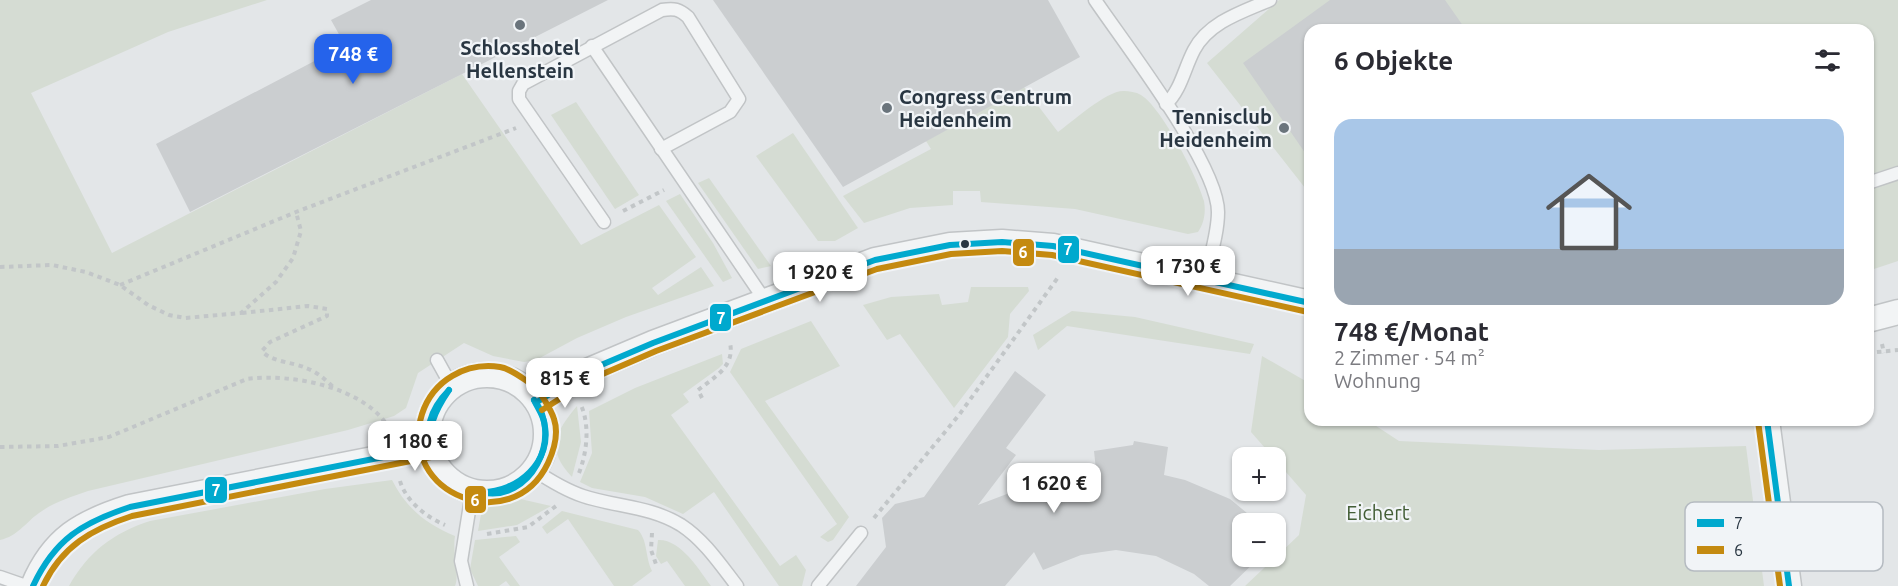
<!DOCTYPE html>
<html lang="de">
<meta charset="utf-8">
<style>
:root{--surface:#fff;--page:#f7f7f7;--text:#2b2b33;--muted:#7c7c81;--line:#e1e1e2;--accent:#2563eb}
body{margin:0;font-family:Ubuntu,sans-serif;background:var(--page);color:var(--text);height:100vh;display:flex;flex-direction:column;font-size:22px;white-space:nowrap}
*{box-sizing:border-box;margin:0}
p{font-size:20px;color:var(--muted)}
.icon{flex:none;width:33px;height:33px;fill:none;stroke:currentColor;stroke-width:2;stroke-linecap:round;stroke-linejoin:round}
.map{position:relative;flex:1;overflow:hidden}
.side{position:absolute;left:1304px;top:24px;width:570px;height:402px;display:flex;flex-direction:column;background:var(--surface);border-radius:18px;box-shadow:0 2px 4px #0004}
.side>*{flex:none}
.controls{position:absolute;left:1232px;top:447px;display:grid;gap:12px}
.controls a{display:grid;place-items:center;width:54px;height:54px;border-radius:12px;background:var(--surface);box-shadow:0 2px 4px #0004;font-size:30px}
.price{position:absolute;translate:-50% -51px;padding:0 14px;border-radius:12px;background:#fff;color:#222;font-size:20px;line-height:39px;filter:drop-shadow(0 2px 3px #0008)}
.price::after{content:'';position:absolute;left:50%;top:36px;width:18px;height:14px;margin-left:-9px;background:inherit;clip-path:polygon(0 0,100% 0,50% 100%)}
.price.on{background:var(--accent);color:#fff}
ul{padding:0;list-style:none}
li{display:grid;align-content:center;gap:12px;height:318px;padding:0 30px}
li+li{border-top:2px solid var(--line)}
li span{display:grid;place-items:center;height:186px;border-radius:18px;color:#555}
li>.icon{margin-inline-start:auto}
span .icon{width:108px;height:108px;fill:#fffc;stroke-width:1}
li b{font-size:26px}
h2{display:flex;justify-content:space-between;align-items:center;height:72px;padding:0 30px;font-size:26px}
.map>svg:first-child{display:block}
</style>
<div class="map">
<svg width="1898" height="586" viewBox="0 0 1898 586">
<rect width="100%" height="100%" fill="#e3e6e8"/>
<!-- green -->
<g fill="#d5dcd3">
<path d="M0,0H267L168,32L31,93L112,253L462,74L581,245L659,205L696,257L652,288L658,295L701,267L714,286L626,317L577,338L536,360L524,362L493,356L464,343L418,373L406,408L394,416L348,430L88,491C71,497 54,502 39,513C25,523 18,536 0,540Z"/>
<path d="M1279,0H1898V261L1868,271V30H1310L1309,193L1207,63Z"/>
<path d="M1024,87L1058,132C1072,122 1107,90 1124,91C1129,91 1136,92 1141,95C1162,108 1198,178 1204,201C1206,212 1204,224 1198,232L1188,234L1075,209L981,202L980,191H953V205L910,208L864,223L843,196L931,149L926,141Z"/>
<path d="M576,102L639,195L615,209L551,115Z"/>
<path d="M793,133L858,228L835,241H818L756,156Z"/>
<path d="M709,178L771,266L758,269L698,183Z"/>
<path d="M680,194L713,243L732,278L723,282L666,201Z"/>
<path d="M971,287H1028L1029,291L1010,314L1008,337L954,408L900,334L887,340L863,305L891,297L939,294L942,305L968,302Z"/>
<path d="M1072,311L1135,317L1254,344L1250,354L1067,326L1038,350L1033,335Z"/>
<path d="M811,321L840,366L765,401L849,517L833,540L828,542L820,537L837,524L730,372L741,349Z"/>
<path d="M722,354L723,364L719,368L683,394L689,402L671,415L780,566L796,555L806,570L802,586H779L714,492L683,514L645,497L592,488L580,482L592,453L589,411L635,388Z"/>
<path d="M1262,356L1309,383L1310,420H1367L1399,441L1599,450L1746,446L1764,586H1245L1299,535L1306,495L1251,432Z"/>
<path d="M577,406L581,442L572,477C546,450 555,432 577,406Z"/>
<path d="M392,480C406,508 426,524 455,536C452,552 460,575 455,586H69C88,552 113,533 150,521L325,489Z"/>
<path d="M516,498L551,506L517,525L478,531L482,509Z"/>
<path d="M562,511L638,530C648,541 645,557 652,571L632,586H614L568,519L547,534L542,527Z"/>
<path d="M516,536L520,542L499,557L520,586H510L506,581L499,586H478L470,569L475,540Z"/>
<path d="M658,540C681,539 699,570 711,586H685L667,561L661,564L656,556Z"/>
</g>
<!-- building -->
<g fill="#cbced0">
<path d="M371,0H608L190,212L156,144L345,45L331,20Z"/>
<path d="M713,0H1048L1080,57L843,187Z"/>
<path d="M1330,0H1445L1466,30H1310V160L1243,63Z"/>
<path d="M1015,371L1046,395L1006,448L1016,455L978,505L1052,477L1096,470L1094,451L1133,445L1134,441L1168,447L1164,475L1185,480L1230,499L1259,523L1242,524V556H1261L1230,586H1209L1194,574L1156,556L1116,550L1081,555L1043,570L1034,552L1005,586H856L886,547L882,518L895,504L924,497Z"/>
</g>
<g fill="none" stroke-linecap="round" stroke-linejoin="round">
<defs>
<g id="service">
<path d="M1095,0C1124,43 1218,164 1218,212C1218,234 1210,257 1205,279"/>
<path d="M592,46L766,302"/>
<path d="M1166,104C1181,90 1184,69 1194,50C1209,22 1242,12 1270,0"/>
<path d="M1868,183L1898,173"/>
<path d="M604,222L519,99V91L523,84L662,10C674,8 679,9 688,17L739,99L730,112L661,149"/>
<path d="M437,360L452,387"/>
<path d="M534,470C549,480 565,490 583,496C616,507 650,506 681,525C704,540 720,564 737,586"/>
<path d="M0,577L26,586"/>
<path d="M467,586L461,561L472,492"/>
<path d="M818,586L861,533"/>
</g>
<g id="minor">
<path d="M1868,320L1898,312"/>
<circle cx="487" cy="434" r="59"/>
<path d="M537,402L587,371L653,343L875,260L950,245L1002,242L1053,246L1310,303"/>
<path d="M1767,420L1789,586"/>
<path d="M33,586C53,538 82,522 130,507L429,448"/>
</g>
</defs>
<!-- service casing -->
<use href="#service" stroke="#c1c4c6" stroke-width="15"/>
<!-- minor casing -->
<use href="#minor" stroke="#c1c4c6" stroke-width="27"/>
<!-- path -->
<g stroke="#c2c6c8" stroke-width="4" stroke-dasharray="4.5 4.5" stroke-linecap="butt">
<path d="M623,211L664,190"/>
<path d="M0,267L52,265L86,272L120,285L148,305L169,315L185,318L241,313L276,282L293,258L301,231L296,212"/>
<path d="M120,285L296,212L516,128"/>
<path d="M242,313L308,306L327,309V316L270,342L262,351C271,362 293,362 306,368C317,372 325,379 333,387"/>
<path d="M1882,344L1884,353"/>
<path d="M1868,353L1898,350"/>
<path d="M702,398L698,390C715,377 735,366 730,343"/>
<path d="M0,447L58,446L109,437L247,379C291,373 367,387 390,430"/>
<path d="M579,473C587,452 590,426 581,405"/>
<path d="M400,481C406,501 426,517 445,525"/>
<path d="M874,518L959,415L1059,276"/>
<path d="M652,533L651,550L657,567"/>
<path d="M487,534L528,527L556,506"/>
</g>
<!-- service -->
<use href="#service" stroke="#f2f4f5" stroke-width="12"/>
<!-- minor -->
<use href="#minor" stroke="#f2f4f5" stroke-width="24"/>
<defs>
<g id="bus-1">
<path d="M537,402L587,371L653,343L875,260L950,245L1002,242L1053,246L1310,303"/>
<path d="M1767,420L1789,586"/>
<path d="M432,455C423,429 431,408 449,390"/>
<path d="M432,455C427,428 434,412 449,390"/>
<path d="M481,492C517,493 554,461 544,422C543,415 537,407 534,400"/>
<path d="M481,492C530,504 564,437 534,400"/>
<path d="M33,586C55,539 82,523 130,507L429,448"/>
</g>
<g id="bus-2">
<path d="M536,387C525,381 513,369 500,367C466,362 433,380 422,414C397,494 512,539 548,463C554,450 559,434 554,419C551,409 544,400 539,391"/>
<path d="M542,410L591,379L656,351L877,269L951,254L1002,251L1052,255L1308,312"/>
<path d="M1758,421L1780,586"/>
<path d="M43,586C62,546 92,529 132,516L431,457"/>
</g>
</defs>
<!-- bus-1 casing -->
<use href="#bus-1" stroke="#f1f4f7" stroke-width="10"/>
<!-- bus-2 casing -->
<use href="#bus-2" stroke="#f1f4f7" stroke-width="10"/>
<!-- bus-1 -->
<use href="#bus-1" stroke="#00a9ce" stroke-width="6"/>
<!-- bus-2 -->
<use href="#bus-2" stroke="#c48a10" stroke-width="6"/>
</g>
<!-- markers -->
<g fill="#6a747c" stroke="#f1f4f7" stroke-width="2">
<circle cx="520" cy="25" r="6"/>
<circle cx="887" cy="108" r="6"/>
<circle cx="1284" cy="128" r="6"/>
</g>
<circle fill="#293642" stroke="#f1f4f7" stroke-width="2" cx="965" cy="244" r="5"/>
<g text-anchor="middle" dominant-baseline="central" stroke-width="4.5" stroke-linejoin="round" paint-order="stroke">
<!-- poi labels -->
<g font-size="20" font-weight="bold" fill="#293642" stroke="#f1f4f7">
<text x="520" y="47">Schlosshotel<tspan x="520" dy="23">Hellenstein</tspan></text>
<text x="899" y="96" text-anchor="start">Congress Centrum<tspan x="899" dy="23">Heidenheim</tspan></text>
<text x="1272" y="116" text-anchor="end">Tennisclub<tspan x="1272" dy="23">Heidenheim</tspan></text>
</g>
<!-- park labels -->
<g font-size="20" fill="#435e36" stroke="#f1f4f7">
<text x="1378" y="512">Eichert</text>
</g>
</g>
<!-- legend -->
<rect x="1685" y="502" width="198" height="69" rx="9" fill="#f1f4f7" stroke="#b5bbc1" stroke-width="1.5"/>
<rect x="1697" y="519" width="27" height="8" fill="#00a9ce"/>
<rect x="1697" y="546" width="27" height="8" fill="#c48a10"/>
<g font-size="16" fill="#293642">
<text x="1734" y="529">7</text>
<text x="1734" y="556">6</text>
</g>
<g stroke="#f1f4f7" stroke-width="2">
<rect x="1057" y="235" width="23" height="29" rx="6" fill="#00a9ce"/>
<rect x="1012" y="238" width="23" height="29" rx="6" fill="#c48a10"/>
<rect x="709" y="303" width="23" height="29" rx="6" fill="#00a9ce"/>
<rect x="204" y="476" width="24" height="28" rx="6" fill="#00a9ce"/>
<rect x="464" y="485" width="23" height="29" rx="6" fill="#c48a10"/>
</g>
<g font-size="16" text-anchor="middle" font-weight="bold" fill="#fff">
<text x="1068" y="255">7</text>
<text x="1023" y="258">6</text>
<text x="721" y="324">7</text>
<text x="216" y="496">7</text>
<text x="475" y="506">6</text>
</g>
</svg>
<div class="controls">
<a>+</a>
<a>−</a>
</div>
<b class="price on" style="left:353px;top:85px">748 €</b>
<b class="price" style="left:1188px;top:297px">1 730 €</b>
<b class="price" style="left:820px;top:303px">1 920 €</b>
<b class="price" style="left:565px;top:409px">815 €</b>
<b class="price" style="left:415px;top:472px">1 180 €</b>
<b class="price" style="left:1054px;top:514px">1 620 €</b>
<section class="side">
<h2>6 Objekte<svg class="icon" aria-label="filters" viewBox="0 0 24 24"><path d="M4 7h16M4 17h16"/><circle cx="9" cy="7" r="2"/><circle cx="15" cy="17" r="2"/></svg></h2>
<ul>
<li><span style="background:linear-gradient(#a9c7e8 70%,#9aa5b1 0)"><svg class="icon" aria-label="home" viewBox="0 0 24 24"><path d="M3 11l9-7 9 7M6 9v11h12V9"/></svg></span><div><b>748 €/Monat</b><p>2 Zimmer · 54 m²</p><p>Wohnung</p></div></li>
</ul>
</section>
</div>
